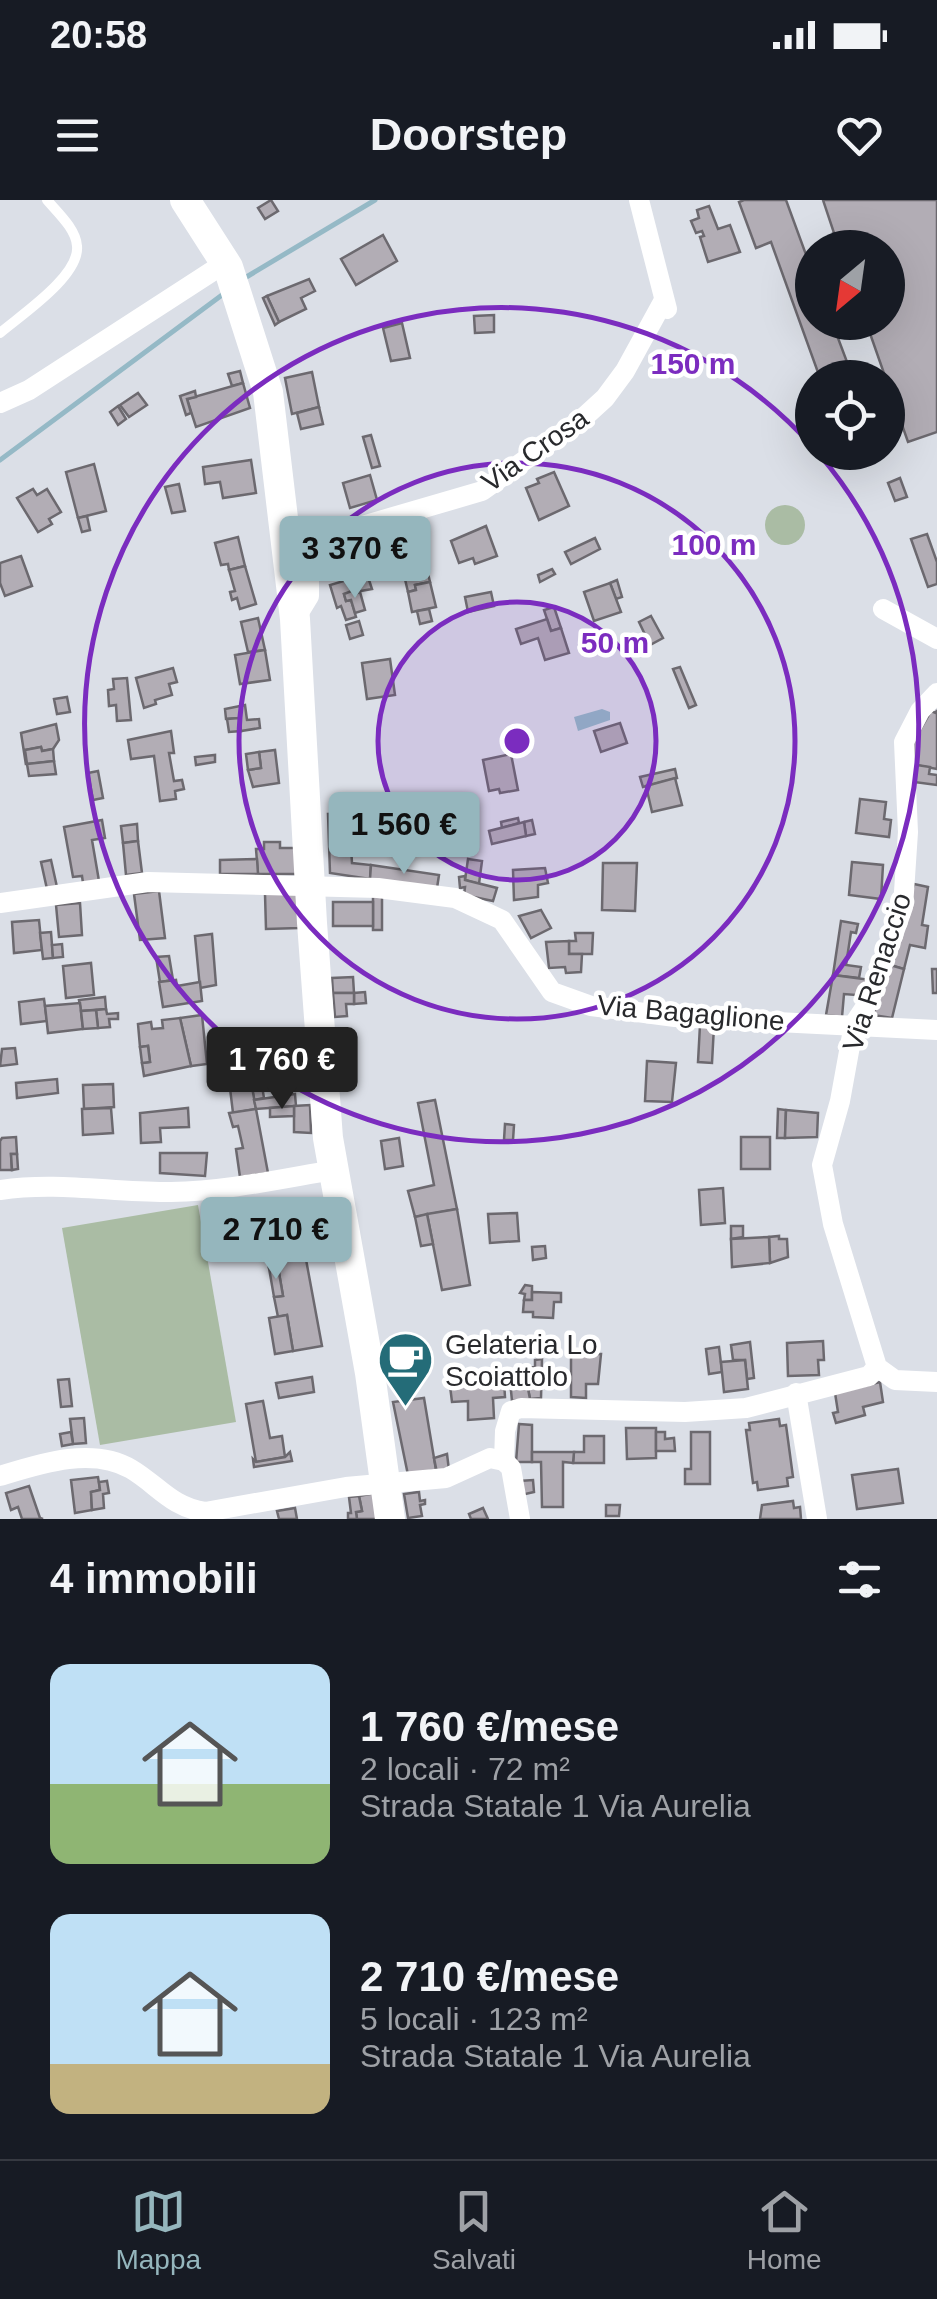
<!DOCTYPE html>
<html lang="it">
<meta charset="utf-8">
<style>
:root{--surface:#171b24;--page:#20242c;--text:#f1f3f6;--muted:#9ea1a6;--line:#363941;--accent:#95b6bd}
body{margin:0;font-family:Helvetica,sans-serif;background:var(--page);color:var(--text);height:100vh;display:flex;flex-direction:column;font-size:38px;white-space:nowrap}
*{box-sizing:border-box;margin:0}
p{font-size:32px;color:var(--muted)}
.icon{flex:none;width:55px;height:55px;fill:none;stroke:currentColor;stroke-width:2;stroke-linecap:round;stroke-linejoin:round}
.map{position:relative;height:1319px;overflow:hidden}
.details{display:flex;flex-direction:column;background:var(--surface);flex:1}
.details>*{flex:none}
.needle{width:65px;rotate:209deg}
.tools{position:absolute;left:795px;top:30px;display:grid;gap:20px}
.tools a{display:grid;place-items:center;width:110px;height:110px;border-radius:50%;background:var(--surface);box-shadow:0 10px 40px #0002;font-size:50px}
.price{position:absolute;translate:-50% -85px;padding:0 22px;border-radius:10px;background:var(--accent);color:#111;font-size:32px;line-height:65px;filter:drop-shadow(0 2px 5px #0008)}
.price::after{content:'';position:absolute;left:50%;top:60px;width:30px;height:22px;margin-left:-15px;background:inherit;clip-path:polygon(0 0,100% 0,50% 100%)}
.price.current{background:#222;color:#fff}
ul{padding:0;list-style:none}
li{display:flex;align-items:center;gap:30px;height:250px;padding:0 50px}
li span{display:grid;place-items:center;flex:none;width:280px;height:200px;border-radius:20px;color:#555}
li>.icon{margin-inline-start:auto}
span .icon{width:120px;height:120px;fill:#fffc;stroke-width:1}
li b{font-size:42px}
h2{display:flex;justify-content:space-between;align-items:center;height:120px;padding:0 50px;font-size:42px}
.status{display:flex;justify-content:space-between;align-items:center;height:70px;padding:0 50px;background:var(--surface);direction:ltr}
.status svg{height:28px;fill:currentColor}
header{display:flex;justify-content:space-between;align-items:center;height:130px;padding:0 50px;background:var(--surface);font-size:45px;font-weight:800}
.tab-bar{display:flex;justify-content:space-around;align-items:center;height:140px;border-top:2px solid var(--line);background:var(--surface);font-size:28px;color:var(--muted)}
.tab-bar a{display:grid;justify-items:center;gap:5px}
.tab-bar .current{color:var(--accent)}
.map>svg:first-child{display:block}
</style>
<div class="status"><b>20:58</b><svg viewBox="0 0 49 12"><path d="M0 12V9h3v3zM5 12V6h3v6zM10 12V3h3v9zM15 12V0h3v12zM26 1h20v11H26zM47 4h2v5h-2z"/></svg></div>
<header><svg class="icon" aria-label="menu" viewBox="0 0 24 24"><path d="M4 6h16M4 12h16M4 18h16"/></svg>Doorstep<svg class="icon" aria-label="heart" viewBox="0 0 24 24"><path d="M12 20l-8-8c-3-5 5-10 8-4 3-6 11-1 8 4z"/></svg></header>
<div class="map">
<svg width="937" height="1319" viewBox="0 0 937 1319">
<rect width="100%" height="100%" fill="#dbdfe7"/>
<!-- green -->
<g fill="#aabca4">
<circle cx="785" cy="325" r="20"/>
<path d="M198,1005L236,1222L100,1245L62,1028Z"/>
</g>
<!-- water -->
<path fill="#95b9c6" d="M602,509L610,512V520L578,531L574,517Z"/>
<g fill="none" stroke-linecap="round" stroke-linejoin="round">
<!-- stream -->
<g stroke="#95b9c6" stroke-width="5">
<path d="M243,79L375,0"/>
<path d="M0,260L226,92"/>
</g>
</g>
<!-- building -->
<g fill="#b2adb5" stroke="#6c696f" stroke-width="2.5">
<path d="M271,0L278,11L265,19L258,8Z"/>
<path d="M744,0H786L812,71V122H832L853,178H820L771,42L756,48L739,2Z"/>
<path d="M823,0H937V232L908,242L866,122H888V48H839Z"/>
<path d="M709,6L718,29L730,25L740,52L708,62L700,37L704,36L702,31L696,33L691,21L699,18L697,10Z"/>
<path d="M383,35L397,61L356,85L341,59Z"/>
<path d="M309,79L315,91L301,98L306,109L279,122L267,96Z"/>
<path d="M267,96L279,122L275,125L263,98Z"/>
<path d="M494,115V132L475,133L474,116Z"/>
<path d="M402,123L410,158L391,161L383,128Z"/>
<path d="M240,171L243,183L232,186L228,174Z"/>
<path d="M312,172L319,207L292,214L285,178Z"/>
<path d="M243,183L250,208L196,227L187,199Z"/>
<path d="M195,191L196,197L187,199L191,213L186,215L180,196Z"/>
<path d="M138,193L147,205L129,217L120,205Z"/>
<path d="M118,206L126,219L118,225L110,212Z"/>
<path d="M319,207L323,224L301,229L297,213Z"/>
<path d="M371,235L380,266L372,268L363,237Z"/>
<path d="M251,260L256,293L223,298L220,282L205,284L203,267Z"/>
<path d="M94,264L106,311L78,318L66,272Z"/>
<path d="M554,272L569,306L539,320L526,288L539,283L537,279Z"/>
<path d="M370,275L377,300L350,308L343,283Z"/>
<path d="M900,278L907,297L895,301L888,283Z"/>
<path d="M179,284L185,311L172,313L165,287Z"/>
<path d="M33,289L37,295L47,289L61,312L49,319L52,324L38,332L17,298Z"/>
<path d="M87,316L90,330L82,332L78,318Z"/>
<path d="M486,326L497,356L475,364L473,358L459,363L451,341Z"/>
<path d="M927,334L937,362V384L928,387L911,339Z"/>
<path d="M238,337L245,366L229,370L228,364L221,365L215,343Z"/>
<path d="M595,338L600,349L571,364L565,352Z"/>
<path d="M423,351L427,369L404,375L400,356Z"/>
<path d="M21,356L32,386L5,396L0,383V363Z"/>
<path d="M245,366L256,404L240,409L237,398L232,400L230,392L235,391L229,370Z"/>
<path d="M427,369L430,382L415,385L416,390L408,392L404,375Z"/>
<path d="M552,369L555,374L540,382L538,375Z"/>
<path d="M367,374L372,389L344,394L346,401L351,400L356,417L346,420L341,406L337,408L330,385Z"/>
<path d="M617,380L622,397L616,399L610,383Z"/>
<path d="M430,382L436,407L412,412L408,392L416,390L415,385Z"/>
<path d="M610,383L621,412L594,421L584,392Z"/>
<path d="M354,390L355,394L360,392L365,410L355,413L351,400L346,401L344,394Z"/>
<path d="M491,392L494,406L468,412L465,397Z"/>
<path d="M554,407L561,428L551,431L544,410Z"/>
<path d="M429,409L432,421L420,424L417,411Z"/>
<path d="M651,416L663,438L650,445L639,422Z"/>
<path d="M258,418L265,450L248,452L241,422Z"/>
<path d="M547,419L551,431L561,428L569,453L545,460L538,438L521,444L516,429Z"/>
<path d="M359,421L363,435L350,439L346,425Z"/>
<path d="M265,450L270,480L240,484L235,455Z"/>
<path d="M390,459L395,495L367,499L362,463Z"/>
<path d="M680,467L696,505L689,508L673,469Z"/>
<path d="M173,468L177,482L169,484L172,495L155,500L156,504L144,508L136,478Z"/>
<path d="M127,478L131,520L117,521L116,505L109,506L108,490L114,489L113,479Z"/>
<path d="M67,497L70,512L57,514L54,499Z"/>
<path d="M245,505L247,520L259,519L260,528L241,531L239,518L226,519L225,509Z"/>
<path d="M937,510V569L910,564L913,542L931,511L936,513Z"/>
<path d="M239,518L241,531L229,532L227,519Z"/>
<path d="M620,523L627,543L601,552L594,531Z"/>
<path d="M56,524L59,540L53,549L42,551L41,547L25,550L26,565L21,533Z"/>
<path d="M171,531L174,553H169L174,581L182,580L184,589L175,591L176,599L160,601L154,556L131,559L128,540Z"/>
<path d="M41,547L42,551L53,549L54,561L27,564L25,550Z"/>
<path d="M275,550L279,583L253,587L248,570L261,568L259,552Z"/>
<path d="M259,552L261,568L248,570L246,554Z"/>
<path d="M511,554L518,590L500,593L499,589L489,591L483,560Z"/>
<path d="M215,555V562L196,565L195,557Z"/>
<path d="M54,561L56,574L29,576L27,564Z"/>
<path d="M917,565L930,567L929,574L937,575V585L914,582Z"/>
<path d="M675,569L677,578L643,587L640,577Z"/>
<path d="M98,571L103,598L93,600L88,573Z"/>
<path d="M675,578L682,605L652,612L646,586Z"/>
<path d="M860,599L886,602L884,619L891,620L889,637L856,633Z"/>
<path d="M465,612L472,648L458,651L450,615Z"/>
<path d="M349,613L352,663L371,665L370,679L330,673L328,614Z"/>
<path d="M518,618L519,623L502,628L501,622Z"/>
<path d="M102,620L105,638L92,640L99,681L83,683L82,676L73,677L64,627Z"/>
<path d="M532,620L535,634L526,636L524,622Z"/>
<path d="M524,622L526,636L492,644L489,631Z"/>
<path d="M137,624L138,641L123,643L121,626Z"/>
<path d="M138,641L142,673L126,675L123,643Z"/>
<path d="M264,642H280V648H298V674H258L256,649H264Z"/>
<path d="M257,659L258,674H220V660Z"/>
<path d="M468,659L482,661L479,684L465,680Z"/>
<path d="M51,660L57,687L47,689L41,662Z"/>
<path d="M852,662L883,665L881,699L849,695Z"/>
<path d="M603,663H637L635,711L602,710Z"/>
<path d="M371,665L439,675L437,688L370,679Z"/>
<path d="M545,668L548,683L538,685V697L514,700L513,670Z"/>
<path d="M465,676V680L497,688L493,701L464,695L465,687L460,688L459,677Z"/>
<path d="M914,684L928,687L922,725L928,726L925,748L910,745L904,769L890,765Z"/>
<path d="M299,688V728L266,729L265,694Z"/>
<path d="M159,691L165,738L140,740L134,694Z"/>
<rect x="373" y="696" width="9" height="34"/>
<rect x="333" y="702" width="40" height="24"/>
<path d="M80,703L82,735L59,737L56,705Z"/>
<path d="M541,710L551,728L531,738L519,716Z"/>
<path d="M39,720L42,750L14,753L12,722Z"/>
<path d="M841,721L858,724L856,733L851,732L846,765L861,767L859,778L833,775Z"/>
<path d="M51,732L53,758L43,759L40,733Z"/>
<path d="M575,733H593L592,754H569V741H576Z"/>
<path d="M212,734L216,785L200,788L195,736Z"/>
<path d="M569,741V754H582L581,772L566,773L565,767L549,768L546,742Z"/>
<path d="M62,744L63,757L53,758L52,745Z"/>
<path d="M169,756L173,780L160,782L156,757Z"/>
<path d="M91,763L94,795L66,798L63,766Z"/>
<path d="M890,765L904,769L892,818L873,815Z"/>
<path d="M932,769H937V793H933Z"/>
<path d="M833,775L871,780L869,796L844,794L842,817L826,815Z"/>
<path d="M353,777L354,793H333L332,778Z"/>
<path d="M176,780L177,786L200,782L202,801L163,807L159,782Z"/>
<path d="M365,792L366,803L354,804V793Z"/>
<path d="M333,793H354V804H346L347,816L335,817Z"/>
<path d="M105,797L106,809L81,811L79,800Z"/>
<path d="M44,799L47,821L21,824L19,802Z"/>
<path d="M80,803L83,829L48,833L45,806Z"/>
<path d="M106,809L107,814L118,813V819H109L110,827L98,828L96,810Z"/>
<path d="M96,810L98,828L83,829L81,811Z"/>
<path d="M202,815L207,864L191,866L180,818Z"/>
<path d="M180,818L191,866L144,876L142,863L150,862L148,846L140,847L138,824L151,822L152,829L163,828L162,820Z"/>
<path d="M700,825L714,826L712,863L698,862Z"/>
<path d="M148,846L150,862L142,863L140,847Z"/>
<path d="M15,848L17,864L0,866L2,849Z"/>
<path d="M647,861L676,863L672,902L645,901Z"/>
<path d="M260,874L264,898L254,900L250,876Z"/>
<path d="M250,876L256,909L233,913L229,880Z"/>
<path d="M57,879L58,893L17,898L16,883Z"/>
<path d="M113,884L114,907L84,909L83,885Z"/>
<path d="M295,894L296,906L256,909L254,900Z"/>
<path d="M435,900L457,1009L415,1017L408,991L434,985L418,903Z"/>
<path d="M310,905L311,933L294,932V906Z"/>
<path d="M294,906V916L270,917V908Z"/>
<path d="M111,908L113,933L83,935L82,909Z"/>
<path d="M188,908L189,927L160,928L161,942L141,943L140,913Z"/>
<path d="M256,909L268,973L240,977L236,949L243,948L238,926L233,927L229,913Z"/>
<path d="M778,909L786,910L785,938H777Z"/>
<path d="M786,910L818,913L817,937L785,938Z"/>
<path d="M505,924L514,925L513,940H504Z"/>
<path d="M16,937L17,954H11L12,970H0V941L2,938Z"/>
<rect x="741" y="937" width="29" height="32"/>
<path d="M399,938L403,966L385,969L381,941Z"/>
<path d="M160,953H207L205,976L160,973Z"/>
<path d="M11,954H17L18,969L12,970Z"/>
<path d="M723,988L725,1023L701,1025L699,990Z"/>
<path d="M303,1005L307,1026L300,1027L322,1146L293,1151L287,1115L278,1117L274,1097L283,1096L278,1067L269,1068L265,1048L275,1047L268,1011Z"/>
<path d="M457,1009L470,1085L442,1090L427,1014Z"/>
<path d="M517,1013L519,1041L490,1043L488,1014Z"/>
<path d="M427,1014L433,1044L421,1046L415,1017Z"/>
<path d="M731,1026H743V1037L731,1039Z"/>
<path d="M779,1036V1039H787L788,1057L770,1063L769,1037Z"/>
<path d="M769,1037L770,1063L732,1067L731,1039Z"/>
<path d="M545,1046L546,1058L533,1060L532,1047Z"/>
<path d="M278,1067L283,1096L274,1097L269,1068Z"/>
<path d="M525,1085L532,1086V1100H524L525,1094L520,1093Z"/>
<path d="M532,1092L561,1093V1102H554L553,1118L533,1117V1112H523L524,1100H532Z"/>
<path d="M287,1115L293,1151L275,1154L269,1118Z"/>
<path d="M823,1141L824,1160H818L819,1175L788,1176L787,1143Z"/>
<path d="M750,1142L754,1178L747,1179L745,1160H733L731,1145Z"/>
<path d="M719,1147L722,1172L709,1174L706,1149Z"/>
<path d="M571,1154H601L598,1184H586V1198L571,1197Z"/>
<path d="M542,1159L541,1198L530,1199L524,1168L535,1167V1160Z"/>
<path d="M745,1160L748,1189L724,1192L721,1162Z"/>
<path d="M524,1168L530,1199L512,1201L509,1170Z"/>
<path d="M312,1177L314,1192L279,1198L276,1183Z"/>
<path d="M69,1179L72,1206L61,1207L58,1180Z"/>
<path d="M504,1181L505,1197L493,1198L494,1218L468,1220V1201L452,1202L450,1186Z"/>
<path d="M880,1182L883,1202L863,1207L865,1215L836,1223L833,1213L838,1212L835,1193Z"/>
<path d="M424,1198L436,1270L408,1275L393,1202Z"/>
<path d="M263,1201L270,1238L282,1236L285,1257L256,1262L246,1204Z"/>
<path d="M84,1218L86,1243L73,1244L70,1219Z"/>
<path d="M779,1219L780,1226L786,1225L793,1277L787,1278L788,1286L758,1290L757,1282L753,1283L746,1230H750L749,1223Z"/>
<path d="M519,1224L532,1225V1262H516Z"/>
<path d="M626,1228H656V1258L627,1259Z"/>
<path d="M71,1232L73,1244L62,1246L60,1234Z"/>
<path d="M656,1232H665V1239L674,1238L675,1251H656Z"/>
<path d="M691,1232H710V1284H685V1269H691Z"/>
<path d="M584,1236H604V1263H573L574,1252H584Z"/>
<path d="M290,1252L292,1261L254,1267L253,1259L256,1262L285,1257Z"/>
<path d="M532,1252H574L573,1263L563,1262V1307H542L541,1262H532Z"/>
<path d="M447,1254L449,1270L437,1273L434,1258Z"/>
<path d="M898,1269L903,1303L857,1309L852,1275Z"/>
<path d="M98,1277L100,1290L91,1292L92,1310L75,1313L71,1280Z"/>
<path d="M533,1280L534,1292L521,1295L519,1281Z"/>
<path d="M107,1281L109,1293L103,1294L104,1308L92,1310L91,1292L100,1290L99,1282Z"/>
<path d="M29,1286L40,1318L43,1319H22L18,1307L11,1310L6,1293Z"/>
<path d="M419,1292L420,1301L425,1300V1304L420,1305L422,1316L408,1318L404,1294Z"/>
<path d="M375,1293L378,1319H357L356,1312L362,1311L359,1296Z"/>
<path d="M359,1296L362,1311L356,1312L357,1319H348V1313H351L349,1297Z"/>
<path d="M793,1301L794,1308L800,1307L801,1319H760L762,1305Z"/>
<path d="M606,1305H620L619,1316H606Z"/>
<path d="M295,1308L297,1319H279L277,1311Z"/>
<path d="M483,1308L488,1319H471L469,1314Z"/>
</g>
<g fill="none" stroke-linecap="round" stroke-linejoin="round">
<!-- lane -->
<path stroke="#fff" stroke-width="10" d="M0,133C21,115 80,76 77,46C76,29 58,13 47,0"/>
<!-- street -->
<g stroke="#fff" stroke-width="20">
<path d="M639,0L667,109"/>
<path d="M0,203L29,190L225,63"/>
<path d="M883,409L937,439"/>
<path d="M295,419L309,396V360L328,336L482,291L582,219L605,198L625,171L664,100"/>
<path d="M937,493L920,511L904,542L908,632L903,707L870,800L854,824L840,901L822,965L833,1024L877,1167L895,1180L937,1182"/>
<path d="M0,703L148,682L378,688L455,698L502,720L552,792L591,806L675,817L937,830"/>
<path d="M0,990C58,981 114,993 171,992C226,991 280,979 334,970"/>
<path d="M796,1193L817,1319"/>
<path d="M504,1261L505,1231L511,1211L521,1208L685,1212L746,1208L869,1176L877,1167"/>
<path d="M504,1261L511,1268L520,1319"/>
<path d="M0,1276C39,1264 92,1246 131,1269C158,1285 171,1307 205,1312L346,1287L446,1278L490,1258L504,1261"/>
</g>
<!-- primary -->
<path stroke="#fff" stroke-width="30" d="M185,0L228,67L268,192L295,419L312,723L328,938L370,1173L390,1319"/>
</g>
<!-- distance rings -->
<circle cx="517" cy="541" r="139" fill="#7b2cbf" fill-opacity=".12"/>
<g fill="none" stroke="#7b2cbf" stroke-width="5">
<circle cx="517" cy="541" r="139"/>
<circle cx="517" cy="541" r="278"/>
<path d="M819 254A417 417 0 1 1 812 246"/>
</g>
<!-- icons -->
<defs>
<symbol id="cafe-pin" viewBox="-11 -11 22 30"><path d="M0 17L-7.5 6A9.5 9.5 0 1 1 7.5 6Z" fill="#246c78" stroke="#fff"/><path d="M-5.5-4.5H6V0H3Q3 3.5 0 3.5H-2.5Q-5.5 3.5-5.5 0ZM3-3.2v2h1.7v-2ZM-6 4.5H4V6H-6Z" fill="#fff"/></symbol>
</defs>
<g fill-rule="evenodd">
<use href="#cafe-pin" x="374" y="1128" width="63" height="86"/>
</g>
<g text-anchor="middle" dominant-baseline="central" stroke-width="9" stroke-linejoin="round" paint-order="stroke">
<!-- street labels -->
<g font-size="28" fill="#28292c" stroke="#fff">
<text transform="translate(535 250) rotate(-35)">Via Crosa</text>
<text transform="translate(877 772) rotate(-72)">Via Renaccio</text>
<text transform="translate(691 813) rotate(5)">Via Bagaglione</text>
</g>
<!-- poi labels -->
<g font-size="28" fill="#28292c" stroke="#fff" text-anchor="start">
<text x="445" y="1144">Gelateria Lo<tspan x="445" dy="32">Scoiattolo</tspan></text>
</g>
</g>
<circle cx="517" cy="541" r="15" fill="#7b2cbf" stroke="#fff" stroke-width="5"/>
<g font-size="30" text-anchor="middle" font-weight="bold" fill="#7b2cbf" stroke="#fff" stroke-width="9" stroke-linejoin="round" paint-order="stroke">
<text x="693" y="174">150 m</text>
<text x="714" y="355">100 m</text>
<text x="615" y="453">50 m</text>
</g>
</svg>
<div class="tools">
<a><svg class="needle" viewBox="-14 -14 28 28"><path d="M0-13l5 13h-10z" fill="#e53935"/><path d="M0 13l5-13h-10z" fill="#9ea1a6"/></svg></a>
<a><svg class="icon" aria-label="locate" viewBox="0 0 24 24"><circle cx="12" cy="12" r="6"/><path d="M12 2v4M12 18v4M2 12h4M18 12h4"/></svg></a>
</div>
<b class="price" style="left:355px;top:401px">3 370 €</b>
<b class="price" style="left:404px;top:677px">1 560 €</b>
<b class="price current" style="left:282px;top:912px">1 760 €</b>
<b class="price" style="left:276px;top:1082px">2 710 €</b>
</div>
<section class="details">
<h2>4 immobili<svg class="icon" aria-label="filters" viewBox="0 0 24 24"><path d="M4 7h16M4 17h16"/><circle cx="9" cy="7" r="2"/><circle cx="15" cy="17" r="2"/></svg></h2>
<ul>
<li><span style="background:linear-gradient(#bfe0f5 60%,#8fb573 0)"><svg class="icon" aria-label="home" viewBox="0 0 24 24"><path d="M3 11l9-7 9 7M6 9v11h12V9"/></svg></span><div><b>1 760 €/mese</b><p>2 locali · 72 m²</p><p>Strada Statale 1 Via Aurelia</p></div></li>
<li><span style="background:linear-gradient(#bfe0f5 75%,#c2b280 0)"><svg class="icon" aria-label="home" viewBox="0 0 24 24"><path d="M3 11l9-7 9 7M6 9v11h12V9"/></svg></span><div><b>2 710 €/mese</b><p>5 locali · 123 m²</p><p>Strada Statale 1 Via Aurelia</p></div></li>
</ul>
</section>
<nav class="tab-bar">
<a class="current"><svg class="icon" aria-label="map" viewBox="0 0 24 24"><path d="M3 6l6-2 6 2 6-2v14l-6 2-6-2-6 2zM9 4v14M15 6v14"/></svg>Mappa</a>
<a><svg class="icon" aria-label="saved" viewBox="0 0 24 24"><path d="M7 4h10v16l-5-4-5 4z"/></svg>Salvati</a>
<a><svg class="icon" aria-label="home" viewBox="0 0 24 24"><path d="M3 11l9-7 9 7M6 9v11h12V9"/></svg>Home</a>
</nav>
